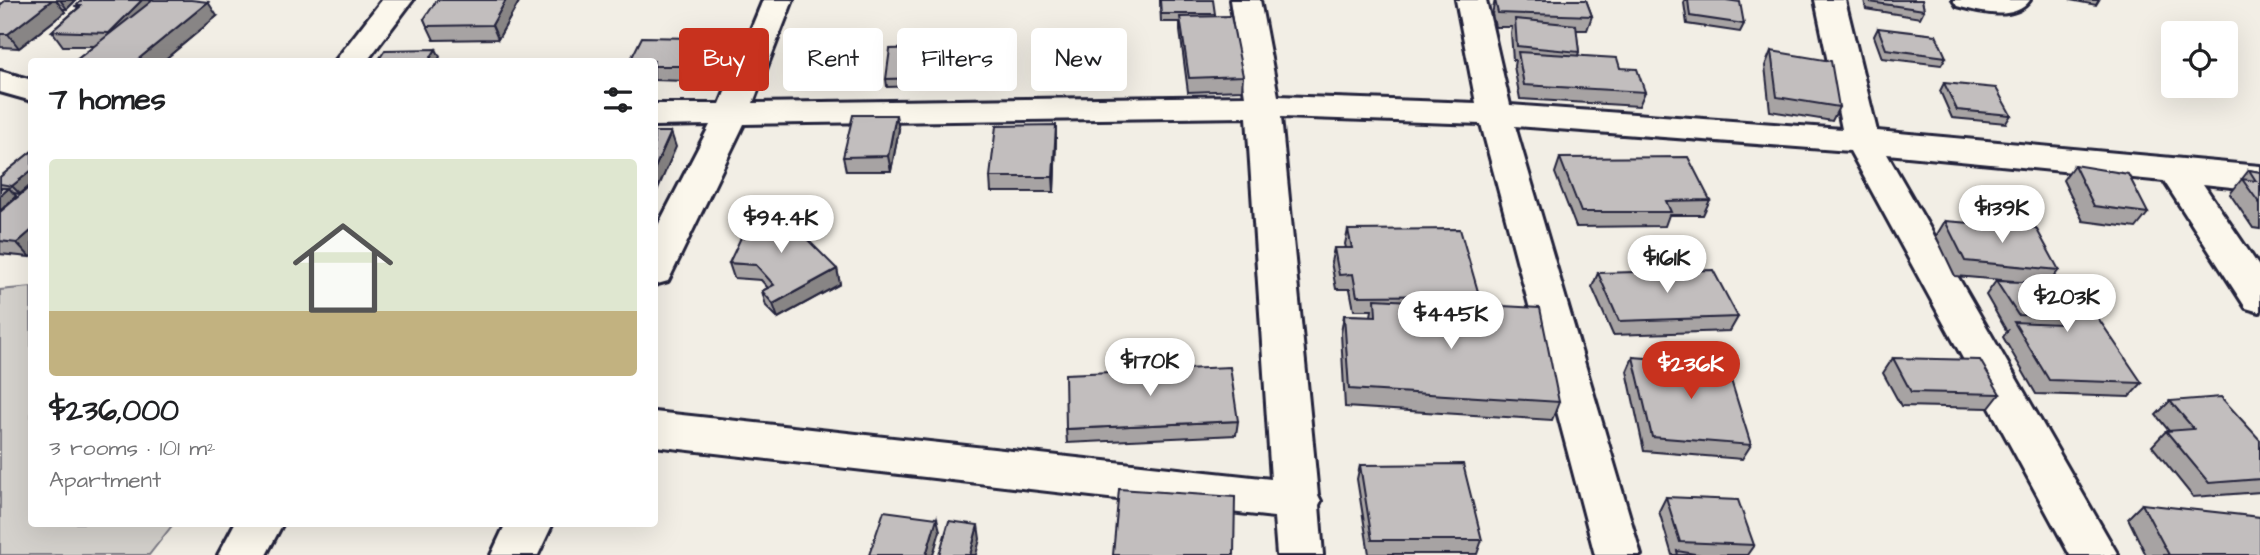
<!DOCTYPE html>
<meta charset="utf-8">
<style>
:root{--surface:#fff;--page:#f6f6f6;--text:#202124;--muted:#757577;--accent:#c8321e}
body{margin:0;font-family:"Architects Daughter",sans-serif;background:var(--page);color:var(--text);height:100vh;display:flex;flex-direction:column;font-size:26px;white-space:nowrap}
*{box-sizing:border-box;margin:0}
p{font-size:23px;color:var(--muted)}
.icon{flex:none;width:38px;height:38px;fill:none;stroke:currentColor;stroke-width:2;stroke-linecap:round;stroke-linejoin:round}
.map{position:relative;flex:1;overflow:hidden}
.drawer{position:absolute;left:28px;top:58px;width:630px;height:469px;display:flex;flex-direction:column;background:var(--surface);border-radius:7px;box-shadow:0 7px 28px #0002}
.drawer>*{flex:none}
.banner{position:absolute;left:679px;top:28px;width:665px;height:63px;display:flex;gap:14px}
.fabs{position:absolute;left:2161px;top:21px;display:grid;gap:14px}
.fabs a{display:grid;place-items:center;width:77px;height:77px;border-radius:7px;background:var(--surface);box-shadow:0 7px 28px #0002;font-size:35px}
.price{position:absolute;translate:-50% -60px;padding:0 16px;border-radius:24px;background:#fff;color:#222;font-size:23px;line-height:46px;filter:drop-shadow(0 2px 4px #0008)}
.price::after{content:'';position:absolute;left:50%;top:42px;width:21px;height:16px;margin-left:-10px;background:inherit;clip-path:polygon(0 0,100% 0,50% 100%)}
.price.selected{background:var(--accent);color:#fff}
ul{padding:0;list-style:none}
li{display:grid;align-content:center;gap:14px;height:371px;padding:0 21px}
li span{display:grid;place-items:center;height:217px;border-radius:7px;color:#555}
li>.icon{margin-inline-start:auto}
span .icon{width:126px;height:126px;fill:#fffc;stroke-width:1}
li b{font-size:30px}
h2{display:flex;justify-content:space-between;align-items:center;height:84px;padding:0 21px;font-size:30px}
.pill{padding:0 24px;border-radius:7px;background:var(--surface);box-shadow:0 7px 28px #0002;font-size:24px;line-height:63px}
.pill.selected{background:var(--accent);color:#fff}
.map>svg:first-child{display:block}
</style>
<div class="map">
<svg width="2260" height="555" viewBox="0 0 2260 555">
<rect width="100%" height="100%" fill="#f2eee5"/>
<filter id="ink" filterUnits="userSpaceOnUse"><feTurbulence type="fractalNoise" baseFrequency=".0143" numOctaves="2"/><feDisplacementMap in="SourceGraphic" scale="14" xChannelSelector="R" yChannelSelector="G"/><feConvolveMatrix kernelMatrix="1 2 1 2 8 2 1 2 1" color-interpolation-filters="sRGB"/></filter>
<g filter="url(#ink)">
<!-- green -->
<path fill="#d4d1cc" stroke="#7b7a84" stroke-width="2" d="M31,287L32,523H174L149,555H0V290Z"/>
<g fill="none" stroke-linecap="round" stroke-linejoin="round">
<defs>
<g id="minor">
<path d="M382,0H413L367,61H335Z"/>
<path d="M763,0H793L753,103L1245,96L1230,0H1260L1278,96L1476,103L1456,0H1486L1510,105L1842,129L1815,0H1845L1877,131L2260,166V190L2203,184L2260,268V312L2246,308L2164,181L1887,154L2118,555H2070L1850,151L1515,126L1641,555H1595L1481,124L1281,117L1318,495L1321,501L1319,505L1323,555H1277L1274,517L654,446V412L1271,479L1247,117L744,124L673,271L668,281L654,285V233L710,125L654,126V104H720Z"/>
<path d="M1953,0H2030C2015,22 1979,12 1957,6Z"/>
<path d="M0,71L32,80V101L0,92Z"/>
<path d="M235,523H283L266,555H218Z"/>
<path d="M506,523H553L538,555H491Z"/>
</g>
</defs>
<!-- minor casing -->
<use href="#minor" stroke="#22223b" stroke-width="6"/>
<!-- minor -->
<use href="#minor" fill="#fbf7ec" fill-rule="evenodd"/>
</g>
<!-- wall -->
<g fill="#a7a3a3" stroke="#22223b" stroke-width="2">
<path d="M6,0H76L67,9H63L65,12L19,48L0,47V5Z"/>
<path d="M520,0L498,39L434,40L424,19Z"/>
<path d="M1160,0L1215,14V16L1243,76L1242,90L1188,92L1180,31V22H1161Z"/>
<path d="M1495,0H1586L1592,16L1587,30H1576L1579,52L1578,55L1620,68L1645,92L1639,106L1520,99L1514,66L1515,60H1513L1511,33L1512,27H1495L1492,14Z"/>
<path d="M1685,0H1726L1744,24L1740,32L1687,24L1684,3Z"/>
<path d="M1864,0H1922L1924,10L1920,18L1866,9Z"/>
<path d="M2070,0H2099L2096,5Z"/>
<path d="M76,6L217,16L163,61H75L94,46H63L52,31L78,8Z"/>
<path d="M1878,28L1946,57L1941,65L1882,58L1874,36Z"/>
<path d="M924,48L925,56L921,86L887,87L886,79Z"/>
<path d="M1771,51L1839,107L1832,121L1770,111L1765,66Z"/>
<path d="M698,52L686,81L654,80V61Z"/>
<path d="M1944,83L2011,115L2006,123L1952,118L1940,91Z"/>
<path d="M899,129L891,171H846L843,157Z"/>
<path d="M1056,140L1054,192H991L990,177Z"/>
<path d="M32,151L20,194L14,193L16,196L0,211V177Z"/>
<path d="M1560,158L1710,200L1703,215H1669L1665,226L1576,227L1555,173Z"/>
<path d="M2074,165L2148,213L2136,228L2083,221L2063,180Z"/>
<path d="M2249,170L2260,172V229L2253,228L2230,194Z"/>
<path d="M0,212L30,257L0,254Z"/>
<path d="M1945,221L2059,270L2049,283L2142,383L2129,397L2036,394L2003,337L2008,330H2006L1986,295L1996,281H2014L1955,276L1936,236Z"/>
<path d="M1348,230L1479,295L1476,305L1559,402L1552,420L1345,407L1341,333L1344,315L1371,316L1372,310H1354L1350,289H1336L1331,262L1334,248H1346L1345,244Z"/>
<path d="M729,263L837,269L840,284L778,318L766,306L762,291L768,288L761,280L734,278Z"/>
<path d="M1598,273L1738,317L1730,331L1613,335L1592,287Z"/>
<path d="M1633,357L1751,445L1742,459L1644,451L1627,371Z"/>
<path d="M1893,358L2000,394L1989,408L1901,406L1883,373Z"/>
<path d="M2170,401L2260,440V492L2193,497L2152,446L2166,431H2169L2156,415Z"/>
<path d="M1238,421L1236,435L1067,443L1066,429Z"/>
<path d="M1360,465L1482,540L1477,554H1369L1357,479Z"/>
<path d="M1666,497L1754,545L1747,555H1672L1659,511Z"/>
<path d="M2142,504L2260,555H2146L2128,518Z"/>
</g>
<!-- shaded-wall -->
<g fill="#888585" stroke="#22223b" stroke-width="2">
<path d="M52,0H56L65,12L19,48L8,34Z"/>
<path d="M62,0H76L67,9L61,1Z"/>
<path d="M142,0H166L119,47L109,33Z"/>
<path d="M506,0H520L498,39L492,25Z"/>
<path d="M208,2L217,16L163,61H136Z"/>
<path d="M694,38L698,52L686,81L682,66Z"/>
<path d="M924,48L925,56L921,86L920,78Z"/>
<path d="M436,49L440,57L437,61H429V60Z"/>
<path d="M896,115L899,129L891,171L888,156Z"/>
<path d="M1056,125V140L1054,192L1053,177Z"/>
<path d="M671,132L676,147L657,191L654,183V170Z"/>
<path d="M32,170V184L20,194L12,186Z"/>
<path d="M9,188L16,196L0,211V196Z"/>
<path d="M32,230V256L30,257L17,243Z"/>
<path d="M837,269L840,284L778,318L773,304Z"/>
<path d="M937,518L940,531L933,555H926Z"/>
<path d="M978,525L980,539L976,555H970Z"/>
</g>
<!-- building -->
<g fill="#c2bebe" stroke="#22223b" stroke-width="2">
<path d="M6,0H52L8,34H0V5Z"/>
<path d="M82,0H142L109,33L52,31L81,6H76Z"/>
<path d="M153,0H191L208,2L136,61H75Z"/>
<path d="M437,0H506L492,25L427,26L424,19Z"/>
<path d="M1160,0H1213L1215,14H1161Z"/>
<path d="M1495,0H1586L1592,16L1498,13Z"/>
<path d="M1688,0H1726L1740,2L1744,24L1690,16Z"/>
<path d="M1869,0H1922L1924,10L1870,2Z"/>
<path d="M1231,16L1243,76L1189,78L1180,17Z"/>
<path d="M1515,19L1576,25L1579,52L1517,46Z"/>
<path d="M1878,28L1936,35L1946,57L1886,49Z"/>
<path d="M642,37L694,38L682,66H654V61H630Z"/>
<path d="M924,48L920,78L886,79L890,49Z"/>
<path d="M436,49L429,60L378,61L385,50Z"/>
<path d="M1771,51L1831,61L1839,107L1777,97Z"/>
<path d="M1518,52L1617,58L1620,68L1637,69L1645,92L1524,85Z"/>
<path d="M1944,83L1996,88L2011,115L1957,110Z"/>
<path d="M853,115H896L888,156L843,157Z"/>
<path d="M1056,125L1053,177H990L996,126Z"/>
<path d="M654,132H671L654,170Z"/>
<path d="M32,151V170L12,186L0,184V177Z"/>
<path d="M1688,157L1710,200L1666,201L1671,212H1581L1560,158Z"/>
<path d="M2074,165L2128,174L2148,213L2094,206Z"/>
<path d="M2249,170L2260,172V204L2242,179L2256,181Z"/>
<path d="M32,185V230L17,243L0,241V212Z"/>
<path d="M0,188H9L0,196Z"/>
<path d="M778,210L837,269L773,304L762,291L774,285L756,265L729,263L752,214L763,218Z"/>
<path d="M1945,221L2036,228L2059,270L1965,261Z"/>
<path d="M1460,229L1479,295L1357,296L1353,274L1339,275L1334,248H1352L1348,230Z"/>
<path d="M1713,270L1738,317L1619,321L1598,273Z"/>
<path d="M1996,281L2075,284L2142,383L2049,380L2014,322L2061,324L2056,316L2018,315Z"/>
<path d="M1375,299L1540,308L1559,402L1349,389L1344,315L1376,316Z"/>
<path d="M1633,357L1726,364L1751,445L1652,437Z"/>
<path d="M1893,358L1980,360L2000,394L1911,392Z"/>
<path d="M1230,367L1238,421L1066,429L1065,374Z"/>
<path d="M2221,397L2260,440V479L2209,483L2166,431L2194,429L2170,401Z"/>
<path d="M1463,464L1482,540H1372L1360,465Z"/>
<path d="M1119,489L1235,497L1234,555H1113Z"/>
<path d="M1666,497L1738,500L1754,545L1680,542Z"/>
<path d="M2142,504L2260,517V555H2169Z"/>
<path d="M884,511L937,518L926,555H869Z"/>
<path d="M949,521L978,525L970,555H939Z"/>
<path d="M1677,551L1701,555H1678Z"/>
</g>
</g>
</svg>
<div class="fabs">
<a><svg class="icon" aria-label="locate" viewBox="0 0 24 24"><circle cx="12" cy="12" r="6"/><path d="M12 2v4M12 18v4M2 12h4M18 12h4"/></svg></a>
</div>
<b class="price" style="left:2002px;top:245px">$139K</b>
<b class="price" style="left:781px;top:255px">$94.4K</b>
<b class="price" style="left:1667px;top:295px">$161K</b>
<b class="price" style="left:2067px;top:334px">$203K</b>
<b class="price" style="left:1451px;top:351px">$445K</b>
<b class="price" style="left:1150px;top:398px">$170K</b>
<b class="price selected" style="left:1691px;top:401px">$236K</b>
<div class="banner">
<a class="pill selected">Buy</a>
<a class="pill">Rent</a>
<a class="pill">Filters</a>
<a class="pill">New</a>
</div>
<section class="drawer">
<h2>7 homes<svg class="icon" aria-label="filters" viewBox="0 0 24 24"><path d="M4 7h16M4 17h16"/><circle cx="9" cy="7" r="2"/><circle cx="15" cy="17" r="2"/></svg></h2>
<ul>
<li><span style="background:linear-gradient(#dfe7d0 70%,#c2b280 0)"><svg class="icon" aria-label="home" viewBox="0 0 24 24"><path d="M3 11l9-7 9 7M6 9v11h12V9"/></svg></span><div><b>$236,000</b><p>3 rooms · 101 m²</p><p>Apartment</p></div></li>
</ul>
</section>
</div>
